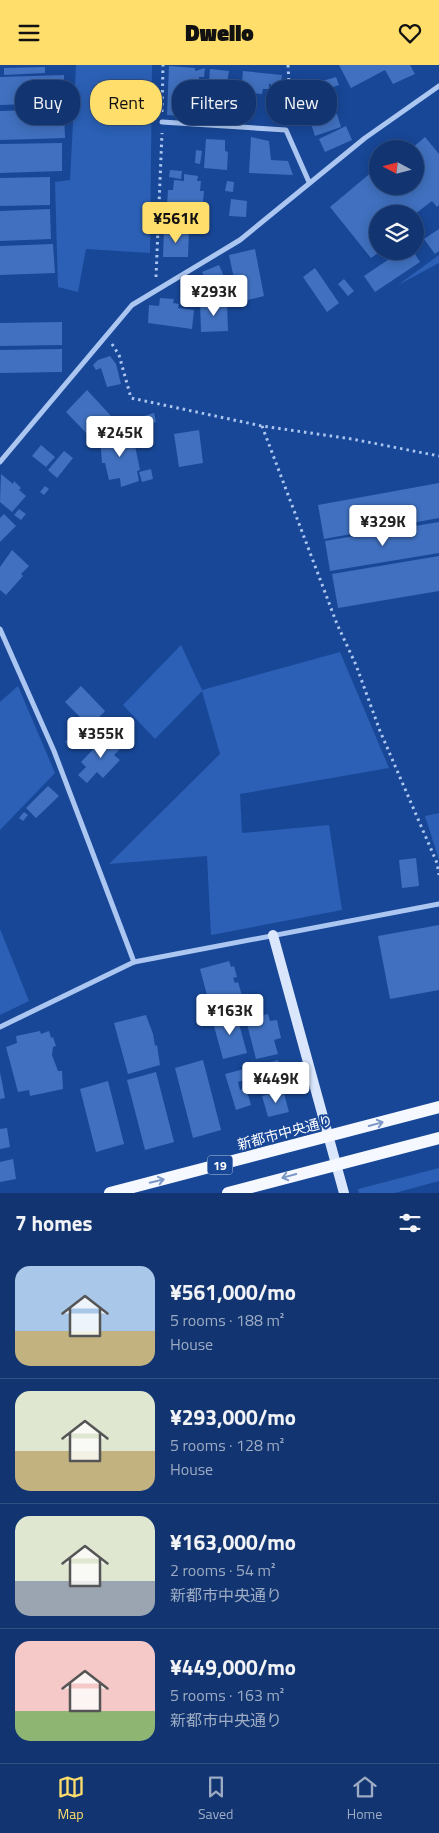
<!DOCTYPE html>
<meta charset="utf-8">
<style>
:root{--surface:#123571;--page:#1f4079;--text:#f1f3f6;--muted:#9cabc3;--line:#315084;--accent:#ffde6b}
body{margin:0;font-family:"Titillium Web","Noto Sans JP",sans-serif;background:var(--page);color:var(--text);height:100vh;display:flex;flex-direction:column;font-size:19px;white-space:nowrap}
*{box-sizing:border-box;margin:0}
p{font-size:16px;color:var(--muted)}
.icon{flex:none;width:28px;height:28px;fill:none;stroke:currentColor;stroke-width:2;stroke-linecap:round;stroke-linejoin:round}
.map{position:relative;height:1128px;overflow:hidden}
.panel{display:flex;flex-direction:column;background:var(--surface);flex:1}
.panel>*{flex:none}
.guide{position:absolute;left:15px;top:15px;width:410px;height:45px;display:flex;gap:10px}
.needle{width:32px;rotate:277deg}
.tools{position:absolute;left:369px;top:75px;display:grid;gap:10px}
.tools a{display:grid;place-items:center;width:55px;height:55px;border-radius:50%;background:var(--surface);box-shadow:0 2px 12px #0003,0 0 0 1px var(--line);font-size:25px}
.price{position:absolute;translate:-50% -42px;padding:0 11px;border-radius:5px;background:#fff;color:#222;font-size:16px;line-height:32px;filter:drop-shadow(0 1px 2px #0008)}
.price::after{content:'';position:absolute;left:50%;top:30px;width:15px;height:11px;margin-left:-8px;background:inherit;clip-path:polygon(0 0,100% 0,50% 100%)}
.price.current{background:var(--accent);color:#111}
ul{padding:0;list-style:none}
li{display:flex;align-items:center;gap:15px;height:125px;padding:0 15px}
li+li{border-top:1px solid var(--line)}
li span{display:grid;place-items:center;flex:none;width:140px;height:100px;border-radius:15px;color:#555}
li>.icon{margin-inline-start:auto}
span .icon{width:60px;height:60px;fill:#fffc;stroke-width:1}
li b{font-size:21px}
h2{display:flex;justify-content:space-between;align-items:center;height:60px;padding:0 15px;font-size:21px}
.pill{padding:0 18px;border-radius:20px;background:var(--surface);box-shadow:0 2px 12px #0003,0 0 0 1px var(--line);font-size:18px;line-height:45px}
.pill.current{background:var(--accent);color:#111}
header{display:flex;justify-content:space-between;align-items:center;height:65px;padding:0 15px;background:var(--accent);color:#111;font-size:22px;font-weight:800}
.tab-bar{display:flex;justify-content:space-around;align-items:center;height:70px;border-top:1px solid var(--line);background:var(--surface);font-size:14px;color:var(--muted)}
.tab-bar a{display:grid;justify-items:center;gap:2px}
.tab-bar .current{color:var(--accent)}
.map>svg:first-child{display:block}
</style>
<header><svg class="icon" aria-label="menu" viewBox="0 0 24 24"><path d="M4 6h16M4 12h16M4 18h16"/></svg>Dwello<svg class="icon" aria-label="heart" viewBox="0 0 24 24"><path d="M12 20l-8-8c-3-5 5-10 8-4 3-6 11-1 8 4z"/></svg></header>
<div class="map">
<svg width="439" height="1128" viewBox="0 0 439 1128">
<rect width="100%" height="100%" fill="#184797"/>
<!-- green -->
<g fill="#2b60b6">
<path d="M76,0H152L150,188L86,184L78,227L58,222L55,117L70,115Z"/>
<path d="M439,190V198L398,220Z"/>
<path d="M181,580L202,625L340,587L389,703L240,729L242,768L329,760L342,845L211,870L207,791L109,799L220,689L202,626L155,674L123,640Z"/>
<path d="M18,621L55,708L0,765V637Z"/>
<path d="M439,748V795L425,751Z"/>
<path d="M0,864L29,936L0,950Z"/>
<path d="M439,1103V1116L395,1128H359L358,1124Z"/>
</g>
<!-- building -->
<g fill="#4070bf">
<path d="M339,0H410L415,9L393,19L385,5L351,23Z"/>
<path d="M169,1L195,3V6L205,3L204,12H199L198,39L183,37L182,51L167,50Z"/>
<path d="M45,2V8L4,10V3Z"/>
<path d="M210,4L229,6L223,41L204,40L205,28H208Z"/>
<path d="M243,6L282,10L280,24L271,23V19H269V24H263L262,29L241,27Z"/>
<path d="M64,10V38L0,40V12Z"/>
<path d="M336,12L339,20L325,25L322,16Z"/>
<path d="M321,21L331,51L337,49L341,62L315,71L301,28Z"/>
<path d="M64,44L65,73L0,75V46Z"/>
<path d="M193,45L202,46L201,52L192,51Z"/>
<path d="M346,61L352,75L325,87L319,74Z"/>
<path d="M251,72L269,76L271,95L288,96L293,110L249,108Z"/>
<path d="M425,72L439,89V140L437,142L432,136L415,149H378V188L371,193L330,142L373,106L378,112V121H415V84H411Z"/>
<path d="M206,74L225,75V86L228,87L227,105L204,103Z"/>
<path d="M62,78V106L0,108V79Z"/>
<path d="M196,85L202,86L200,99L195,98Z"/>
<path d="M170,105L182,106L181,114L169,112Z"/>
<path d="M184,109L198,111L197,116H201L200,126H204L203,137H200L198,160L170,158L172,140H167L168,125H173L174,115L184,116Z"/>
<path d="M50,112V140L0,141V113Z"/>
<path d="M227,116L234,117L233,127L225,126Z"/>
<path d="M231,134L247,136L246,152L229,151Z"/>
<path d="M50,144L51,174L0,176V146Z"/>
<path d="M439,164V186L435,189L424,174Z"/>
<path d="M164,165L189,166L188,192H163Z"/>
<path d="M53,179L55,208L0,210V181Z"/>
<path d="M255,184L264,231L239,237L229,190Z"/>
<path d="M401,186H413L420,197L375,227L364,211Z"/>
<path d="M219,200L226,216L209,223L202,207Z"/>
<path d="M315,203L339,238L327,247L303,212Z"/>
<path d="M344,214L354,226L348,231L338,219Z"/>
<path d="M160,233L174,234L173,238L179,239L178,243L194,245L192,264L148,258L149,240L159,241Z"/>
<path d="M227,236L228,266L201,267L200,237Z"/>
<path d="M62,257V280L0,281V258Z"/>
<path d="M62,284V307L0,308V285Z"/>
<path d="M110,291L116,299L121,319L107,322L101,303L96,305L93,300L98,295Z"/>
<path d="M87,325L112,352L91,373L66,347Z"/>
<path d="M154,348L156,357L146,359L144,351Z"/>
<path d="M199,365L203,398L179,402L174,369Z"/>
<path d="M127,366L129,377L134,376L140,405L137,406L139,416L121,422L120,413L109,415L105,398H102L100,371Z"/>
<path d="M41,380L55,392L46,402L32,391Z"/>
<path d="M64,386L73,393L57,413L48,405Z"/>
<path d="M151,404L153,414L142,417L139,407Z"/>
<path d="M1,409L13,419L14,416L21,423L19,425L26,431L12,447L0,437Z"/>
<path d="M439,418V453L324,474L318,440Z"/>
<path d="M45,421L49,424L44,430L40,427Z"/>
<path d="M19,444L26,449L21,455L14,450Z"/>
<path d="M4,449L16,461L0,477V453Z"/>
<path d="M439,457V488L330,506L325,476Z"/>
<path d="M12,485L29,501L21,509L23,511L6,530L0,525V502Z"/>
<path d="M439,491V526L338,543L332,509Z"/>
<path d="M81,621L105,646L90,662L65,637Z"/>
<path d="M74,667L82,675L74,684L65,677Z"/>
<path d="M109,668L122,682L114,690L120,695L103,713L97,707L87,718L78,710L86,702L81,697Z"/>
<path d="M48,721L59,731L36,753L26,743Z"/>
<path d="M24,747L28,750L23,756L19,753Z"/>
<path d="M416,793L419,821L402,823L399,795Z"/>
<path d="M439,860V925L390,934L378,871Z"/>
<path d="M229,896L231,902L234,901L237,912L233,913L235,918L238,917L243,934L238,935L240,942L212,949L200,904Z"/>
<path d="M236,948L247,988L223,994L212,954Z"/>
<path d="M268,949L270,956L277,955L281,973L274,975L278,989L256,994L246,955Z"/>
<path d="M146,950L153,969L155,981L157,980L160,1000L128,1009L114,958Z"/>
<path d="M40,966L41,969L49,966L51,973L53,972L56,981L53,982L52,990L58,1006H62L63,1024L30,1031L29,1025L18,1027L6,982L17,978L16,971Z"/>
<path d="M203,995L221,1065L193,1073L175,1003Z"/>
<path d="M278,995L283,1015L278,1016L279,1020L259,1026L253,1002Z"/>
<path d="M244,1004L247,1014L238,1017L240,1025L246,1023L251,1040L236,1045L225,1009Z"/>
<path d="M0,1007L5,1033L0,1034Z"/>
<path d="M156,1007L174,1077L145,1085L127,1015Z"/>
<path d="M108,1016L124,1079L96,1087L80,1024Z"/>
<path d="M283,1025L289,1047L268,1052L262,1031Z"/>
<path d="M7,1063L10,1082L0,1084V1064Z"/>
<path d="M13,1094L16,1114L0,1117V1097Z"/>
</g>
<g fill="none" stroke-linecap="round" stroke-linejoin="round">
<!-- path -->
<g stroke="#abc6f1" stroke-width="3" stroke-dasharray="2.5 4" stroke-linecap="butt">
<path d="M288,0L291,54"/>
<path d="M162,47L163,0"/>
<path d="M156,212L162,68"/>
<path d="M112,279L119,290L131,333L262,361L352,374L439,391"/>
<path d="M262,361L337,559L356,600L380,666L437,798L439,810"/>
</g>
<!-- street -->
<g stroke="#abc6f1" stroke-width="5">
<path d="M162,57L286,65L309,117"/>
<path d="M0,397L132,240L240,175L365,73L439,21"/>
<path d="M0,564L54,686L134,897L0,962"/>
<path d="M134,897L439,839"/>
</g>
<!-- secondary -->
<path stroke="#d9e6fc" stroke-width="10" d="M273,870L344,1128"/>
<!-- primary -->
<g stroke="#f5f8ff" stroke-width="12">
<path d="M110,1128L439,1042"/>
<path d="M228,1128L439,1073"/>
</g>
</g>
<!-- one-way arrows -->
<defs><path id="oneway-shaft" d="M-6 0H5M1.5-3L5.5 0L1.5 3" fill="none" stroke-width="1.6" stroke-linecap="round" stroke-linejoin="round" transform="scale(1.25)"/></defs>
<g stroke="#7b97c6">
<use href="#oneway-shaft" transform="translate(376 1059) rotate(-15)"/>
<use href="#oneway-shaft" transform="translate(289 1111) rotate(165)"/>
<use href="#oneway-shaft" transform="translate(157 1116) rotate(-14)"/>
</g>
<g text-anchor="middle" dominant-baseline="central" stroke-width="4" stroke-linejoin="round" paint-order="stroke">
<!-- shield labels -->
<rect fill="#184797" stroke="#bac8e0" stroke-width="1" x="207.5" y="1090.5" width="25" height="19" rx="4"/>
<g font-size="12" font-weight="bold" fill="#fff">
<text x="220" y="1100">19</text>
</g>
<!-- street labels -->
<g font-size="14" fill="#fff" stroke="#184797">
<text transform="translate(285 1067) rotate(-15)">新都市中央通り</text>
</g>
</g>
</svg>
<div class="tools">
<a><svg class="needle" viewBox="-14 -14 28 28"><path d="M0-13l5 13h-10z" fill="#e53935"/><path d="M0 13l5-13h-10z" fill="#9cabc3"/></svg></a>
<a><svg class="icon" aria-label="layers" viewBox="0 0 24 24"><path d="M12 4l9 5-9 5-9-5zM3 14l9 5 9-5"/></svg></a>
</div>
<b class="price current" style="left:176px;top:179px">¥561K</b>
<b class="price" style="left:214px;top:252px">¥293K</b>
<b class="price" style="left:120px;top:393px">¥245K</b>
<b class="price" style="left:383px;top:482px">¥329K</b>
<b class="price" style="left:101px;top:694px">¥355K</b>
<b class="price" style="left:230px;top:971px">¥163K</b>
<b class="price" style="left:276px;top:1039px">¥449K</b>
<div class="guide">
<a class="pill">Buy</a>
<a class="pill current">Rent</a>
<a class="pill">Filters</a>
<a class="pill">New</a>
</div>
</div>
<section class="panel">
<h2>7 homes<svg class="icon" aria-label="filters" viewBox="0 0 24 24"><path d="M4 7h16M4 17h16"/><circle cx="9" cy="7" r="2"/><circle cx="15" cy="17" r="2"/></svg></h2>
<ul>
<li><span style="background:linear-gradient(#a9c7e8 65%,#c2b280 0)"><svg class="icon" aria-label="home" viewBox="0 0 24 24"><path d="M3 11l9-7 9 7M6 9v11h12V9"/></svg></span><div><b>¥561,000/mo</b><p>5 rooms · 188 m²</p><p>House</p></div></li>
<li><span style="background:linear-gradient(#dfe7d0 60%,#c2b280 0)"><svg class="icon" aria-label="home" viewBox="0 0 24 24"><path d="M3 11l9-7 9 7M6 9v11h12V9"/></svg></span><div><b>¥293,000/mo</b><p>5 rooms · 128 m²</p><p>House</p></div></li>
<li><span style="background:linear-gradient(#dfe7d0 65%,#9aa5b1 0)"><svg class="icon" aria-label="home" viewBox="0 0 24 24"><path d="M3 11l9-7 9 7M6 9v11h12V9"/></svg></span><div><b>¥163,000/mo</b><p>2 rooms · 54 m²</p><p>新都市中央通り</p></div></li>
<li><span style="background:linear-gradient(#f6c9c9 70%,#8fb573 0)"><svg class="icon" aria-label="home" viewBox="0 0 24 24"><path d="M3 11l9-7 9 7M6 9v11h12V9"/></svg></span><div><b>¥449,000/mo</b><p>5 rooms · 163 m²</p><p>新都市中央通り</p></div></li>
</ul>
</section>
<nav class="tab-bar">
<a class="current"><svg class="icon" aria-label="map" viewBox="0 0 24 24"><path d="M3 6l6-2 6 2 6-2v14l-6 2-6-2-6 2zM9 4v14M15 6v14"/></svg>Map</a>
<a><svg class="icon" aria-label="saved" viewBox="0 0 24 24"><path d="M7 4h10v16l-5-4-5 4z"/></svg>Saved</a>
<a><svg class="icon" aria-label="home" viewBox="0 0 24 24"><path d="M3 11l9-7 9 7M6 9v11h12V9"/></svg>Home</a>
</nav>
